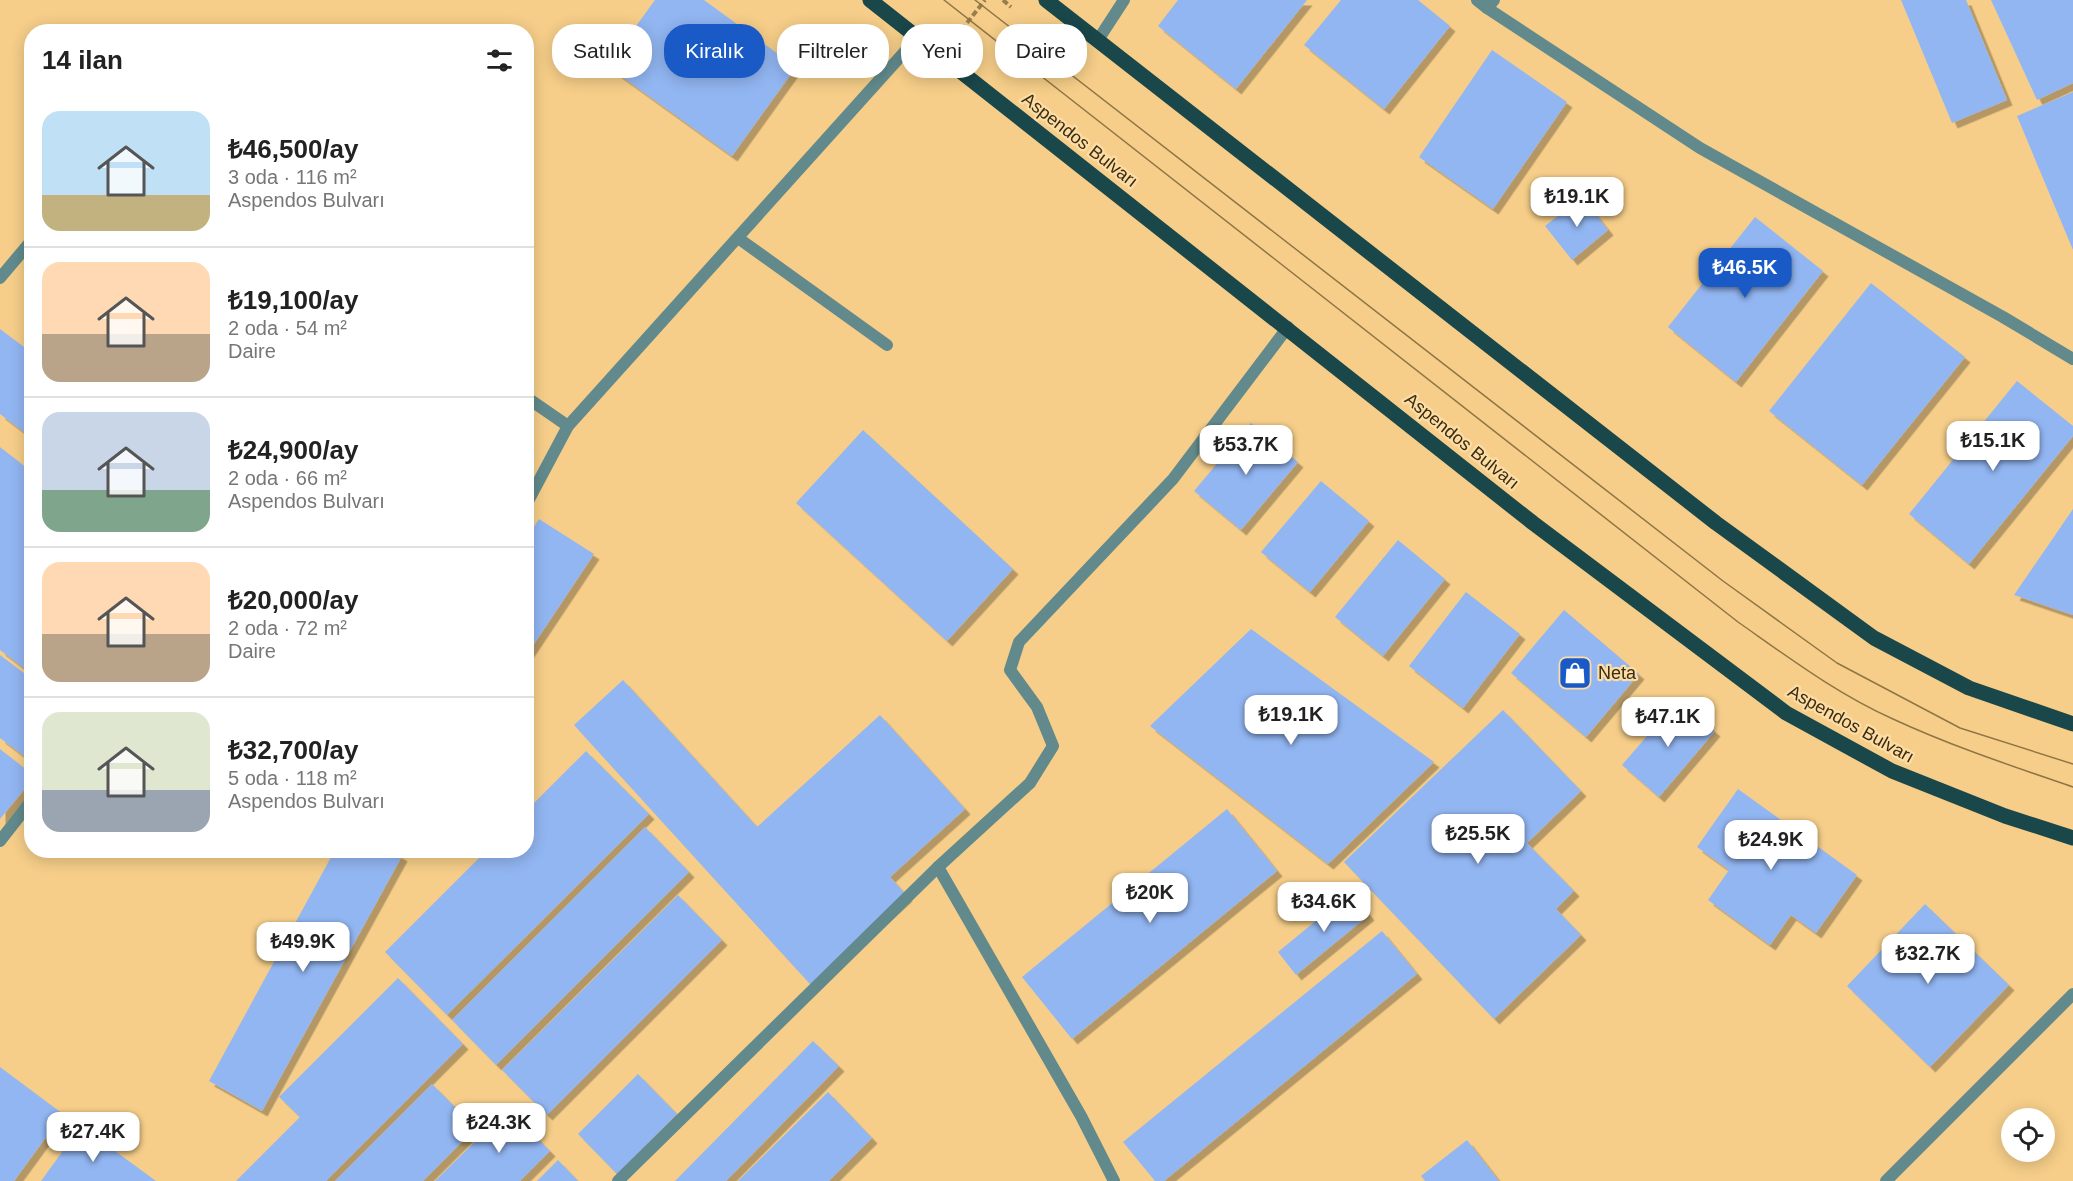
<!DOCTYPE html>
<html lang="tr">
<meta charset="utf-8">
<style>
:root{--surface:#fff;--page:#f2f2f2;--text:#222;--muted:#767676;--line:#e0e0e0;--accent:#1a5ac6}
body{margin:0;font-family:Helvetica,sans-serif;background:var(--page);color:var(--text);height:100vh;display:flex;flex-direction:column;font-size:22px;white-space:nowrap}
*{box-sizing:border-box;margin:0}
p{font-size:20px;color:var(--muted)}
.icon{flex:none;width:33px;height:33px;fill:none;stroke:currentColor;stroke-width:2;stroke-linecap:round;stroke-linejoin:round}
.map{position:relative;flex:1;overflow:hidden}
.sheet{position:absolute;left:24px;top:24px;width:510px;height:834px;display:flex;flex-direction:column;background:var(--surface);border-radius:24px;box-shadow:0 3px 15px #0003}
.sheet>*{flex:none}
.guide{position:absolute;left:552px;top:24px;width:570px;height:54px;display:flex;gap:12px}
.tools{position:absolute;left:2001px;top:1108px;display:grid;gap:12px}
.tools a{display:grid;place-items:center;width:54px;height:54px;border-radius:50%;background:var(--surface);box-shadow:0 3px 15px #0003;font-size:30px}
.price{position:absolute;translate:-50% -51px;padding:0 14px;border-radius:12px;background:#fff;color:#222;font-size:20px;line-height:39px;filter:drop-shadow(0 2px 3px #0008)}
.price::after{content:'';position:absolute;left:50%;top:36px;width:18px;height:14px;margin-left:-9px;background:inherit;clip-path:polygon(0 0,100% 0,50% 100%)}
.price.active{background:var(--accent);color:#fff}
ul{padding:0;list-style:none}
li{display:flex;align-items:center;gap:18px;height:150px;padding:0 18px}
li+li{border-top:2px solid var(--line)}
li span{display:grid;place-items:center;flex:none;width:168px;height:120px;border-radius:18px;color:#555}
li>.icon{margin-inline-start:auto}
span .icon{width:72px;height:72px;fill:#fffc;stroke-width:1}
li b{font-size:26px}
h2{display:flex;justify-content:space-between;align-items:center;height:72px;padding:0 18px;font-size:26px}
.pill{padding:0 21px;border-radius:24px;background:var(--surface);box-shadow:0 3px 15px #0003;font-size:21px;line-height:54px}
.pill.active{background:var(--accent);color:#fff}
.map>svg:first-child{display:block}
</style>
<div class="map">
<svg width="2073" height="1181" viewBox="0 0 2073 1181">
<defs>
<filter id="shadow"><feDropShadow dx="5.5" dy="5.5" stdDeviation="0" flood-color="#0004"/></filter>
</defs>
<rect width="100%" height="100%" fill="#f6ce89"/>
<!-- building -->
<g fill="#92b6f2" filter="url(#shadow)">
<path d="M655,0H704L796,67L732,156L607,66Z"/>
<path d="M1178,0H1307L1236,89L1158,26Z"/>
<path d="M1341,0H1418L1450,26L1384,109L1304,45Z"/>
<path d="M1901,0H1966L2007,100L1952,123Z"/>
<path d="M1991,0H2073V83L2037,100Z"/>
<path d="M1492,50L1567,102L1493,209L1419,157Z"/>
<path d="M2073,92V250L2017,116Z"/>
<path d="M1582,197L1608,230L1572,260L1545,226Z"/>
<path d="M1755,217L1823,271L1736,382L1668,327Z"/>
<path d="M1871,283L1965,357L1862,485L1769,411Z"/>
<path d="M0,329L32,353V438L0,414Z"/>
<path d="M2017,381L2073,426V436L1969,564L1909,514Z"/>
<path d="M1251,423L1298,462L1241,530L1194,491Z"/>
<path d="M863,430L1013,569L947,641L796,503Z"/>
<path d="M0,447L32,472V674L0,650Z"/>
<path d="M1321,481L1369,521L1310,592L1261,552Z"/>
<path d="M2073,509V615L2014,595Z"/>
<path d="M539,519L594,554L526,656V539Z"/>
<path d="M1398,540L1445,579L1383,656L1335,617Z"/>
<path d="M1466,592L1520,634L1463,708L1409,666Z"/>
<path d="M1564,610L1639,674L1586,737L1511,673Z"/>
<path d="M1251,629L1434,762L1328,864L1150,726Z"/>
<path d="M0,655L32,679V762L0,738Z"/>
<path d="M623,680L757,827L880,715L965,809L890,877L907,896L810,984L574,725Z"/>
<path d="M1678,700L1715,731L1659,797L1622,765Z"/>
<path d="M1503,710L1581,791L1527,843L1574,891L1556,909L1581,935L1494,1019L1344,862Z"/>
<path d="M0,749L32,774V780L0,819Z"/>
<path d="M586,751L649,814L447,1015L385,952L487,850H526V811Z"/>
<path d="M1738,789L1857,875L1816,933L1791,915L1770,945L1708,900L1729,870L1697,847Z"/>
<path d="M1227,809L1277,871L1072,1039L1022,977Z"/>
<path d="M645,827L689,872L496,1065L452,1020Z"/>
<path d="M335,850H392L402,856L262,1111L209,1081Z"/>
<path d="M1351,892L1369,915L1296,975L1278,952Z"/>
<path d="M678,895L722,940L547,1115L502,1070Z"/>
<path d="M1925,904L2009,985L1930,1067L1847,986Z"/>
<path d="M1382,931L1417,974L1164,1181H1155L1123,1142Z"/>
<path d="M398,978L463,1044L326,1181H236L300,1117L279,1097Z"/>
<path d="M813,1041L839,1066L726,1181H675Z"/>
<path d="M0,1067L63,1114L14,1181H0Z"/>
<path d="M638,1074L677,1114L617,1174L578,1134Z"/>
<path d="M432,1084L476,1128L423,1181H335Z"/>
<path d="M828,1092L872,1138L829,1181H738Z"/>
<path d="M508,1109L550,1151L520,1181H435Z"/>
<path d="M81,1126L156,1181H41Z"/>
<path d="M1467,1140L1499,1181H1425L1421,1176Z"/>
<path d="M558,1160L578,1181H537Z"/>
</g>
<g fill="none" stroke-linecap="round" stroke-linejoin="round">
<!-- path -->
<g stroke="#997e4c" stroke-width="4" stroke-dasharray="6 3" stroke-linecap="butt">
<path d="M1003,0L1011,7"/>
<path d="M956,37L985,0"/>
</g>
<!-- lane -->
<g stroke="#628a8c" stroke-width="12">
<path d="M738,238L887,345"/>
<path d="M526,505L568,426"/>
</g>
<!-- street -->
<g stroke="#628a8c" stroke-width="12">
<path d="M1477,0L1487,8L1494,0"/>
<path d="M1487,8L1700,148L2003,317L2073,359"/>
<path d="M1098,40L1124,0"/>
<path d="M0,278L32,240"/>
<path d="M526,397L568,426L918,37"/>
<path d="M0,841L32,800"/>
<path d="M618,1181L938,867"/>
<path d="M1114,1181L1081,1116L938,867L1030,783L1053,746L1037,707L1010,670L1019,642L1173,479L1288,327"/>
<path d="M1886,1181L2073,994"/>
</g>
<!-- primary -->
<g stroke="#19474a" stroke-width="15">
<path d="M870,0L1533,523L1786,713L1892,771L2005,816L2073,838"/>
<path d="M1046,0L1716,523L1874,638L1969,688L2073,724"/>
</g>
<!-- tram -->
<g stroke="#8f7546" stroke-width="1.5">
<path d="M944,0L1738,622C1788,657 1837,694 1893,719C1951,746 2012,766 2073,787"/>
<path d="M975,0L1723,581L1837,663L1960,728L2073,764"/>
</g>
</g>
<!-- icons -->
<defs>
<symbol id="shop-square" viewBox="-11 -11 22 22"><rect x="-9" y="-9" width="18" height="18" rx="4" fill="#1a5ac6" stroke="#fddda6"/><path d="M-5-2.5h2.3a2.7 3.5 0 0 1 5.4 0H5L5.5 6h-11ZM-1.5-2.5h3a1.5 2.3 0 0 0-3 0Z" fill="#fff"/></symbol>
</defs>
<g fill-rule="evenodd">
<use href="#shop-square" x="1556" y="654" width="38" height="38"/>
</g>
<g text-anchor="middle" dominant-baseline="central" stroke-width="4.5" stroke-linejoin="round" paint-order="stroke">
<!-- street labels -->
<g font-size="18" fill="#3b2c0f" stroke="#fddda6">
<text transform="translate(1080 140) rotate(38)">Aspendos Bulvarı</text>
<text transform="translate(1462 441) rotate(39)">Aspendos Bulvarı</text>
<text transform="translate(1851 724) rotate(29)">Aspendos Bulvarı</text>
</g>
<!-- poi labels -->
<g font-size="18" fill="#3b2c0f" stroke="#fddda6" text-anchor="start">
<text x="1598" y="673">Neta</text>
</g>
</g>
</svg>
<div class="tools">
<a><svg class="icon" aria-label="locate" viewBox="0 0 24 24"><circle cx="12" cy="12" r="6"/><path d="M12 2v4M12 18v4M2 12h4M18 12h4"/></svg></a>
</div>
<b class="price" style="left:1577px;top:228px">₺19.1K</b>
<b class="price active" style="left:1745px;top:299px">₺46.5K</b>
<b class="price" style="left:1993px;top:472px">₺15.1K</b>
<b class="price" style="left:1246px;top:476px">₺53.7K</b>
<b class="price" style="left:1291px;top:746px">₺19.1K</b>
<b class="price" style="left:1668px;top:748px">₺47.1K</b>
<b class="price" style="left:1478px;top:865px">₺25.5K</b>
<b class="price" style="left:1771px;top:871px">₺24.9K</b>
<b class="price" style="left:1150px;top:924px">₺20K</b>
<b class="price" style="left:1324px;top:933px">₺34.6K</b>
<b class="price" style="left:303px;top:973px">₺49.9K</b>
<b class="price" style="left:1928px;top:985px">₺32.7K</b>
<b class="price" style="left:499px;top:1154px">₺24.3K</b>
<b class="price" style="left:93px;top:1163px">₺27.4K</b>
<div class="guide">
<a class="pill">Satılık</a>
<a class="pill active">Kiralık</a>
<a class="pill">Filtreler</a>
<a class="pill">Yeni</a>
<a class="pill">Daire</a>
</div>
<section class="sheet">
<h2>14 ilan<svg class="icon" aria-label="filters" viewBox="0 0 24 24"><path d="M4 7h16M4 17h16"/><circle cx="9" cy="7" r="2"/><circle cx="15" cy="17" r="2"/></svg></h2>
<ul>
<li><span style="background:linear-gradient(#bfe0f5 70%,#c2b280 0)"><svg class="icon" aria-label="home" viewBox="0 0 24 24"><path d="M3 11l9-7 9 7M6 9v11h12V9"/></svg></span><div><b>₺46,500/ay</b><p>3 oda · 116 m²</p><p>Aspendos Bulvarı</p></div></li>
<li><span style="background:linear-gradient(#ffd9b3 60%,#b9a48a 0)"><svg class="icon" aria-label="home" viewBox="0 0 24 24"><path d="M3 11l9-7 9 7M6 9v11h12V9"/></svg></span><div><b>₺19,100/ay</b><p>2 oda · 54 m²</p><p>Daire</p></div></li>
<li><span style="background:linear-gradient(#c9d6e8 65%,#7fa58c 0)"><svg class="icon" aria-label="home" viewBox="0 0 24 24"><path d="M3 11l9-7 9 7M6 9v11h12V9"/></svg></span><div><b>₺24,900/ay</b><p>2 oda · 66 m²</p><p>Aspendos Bulvarı</p></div></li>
<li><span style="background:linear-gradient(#ffd9b3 60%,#b9a48a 0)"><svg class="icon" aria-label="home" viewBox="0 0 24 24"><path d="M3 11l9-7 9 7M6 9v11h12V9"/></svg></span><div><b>₺20,000/ay</b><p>2 oda · 72 m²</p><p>Daire</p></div></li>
<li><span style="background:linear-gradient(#dfe7d0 65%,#9aa5b1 0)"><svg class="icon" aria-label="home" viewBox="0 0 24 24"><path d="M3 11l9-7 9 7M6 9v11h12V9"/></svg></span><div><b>₺32,700/ay</b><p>5 oda · 118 m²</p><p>Aspendos Bulvarı</p></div></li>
</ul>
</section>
</div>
